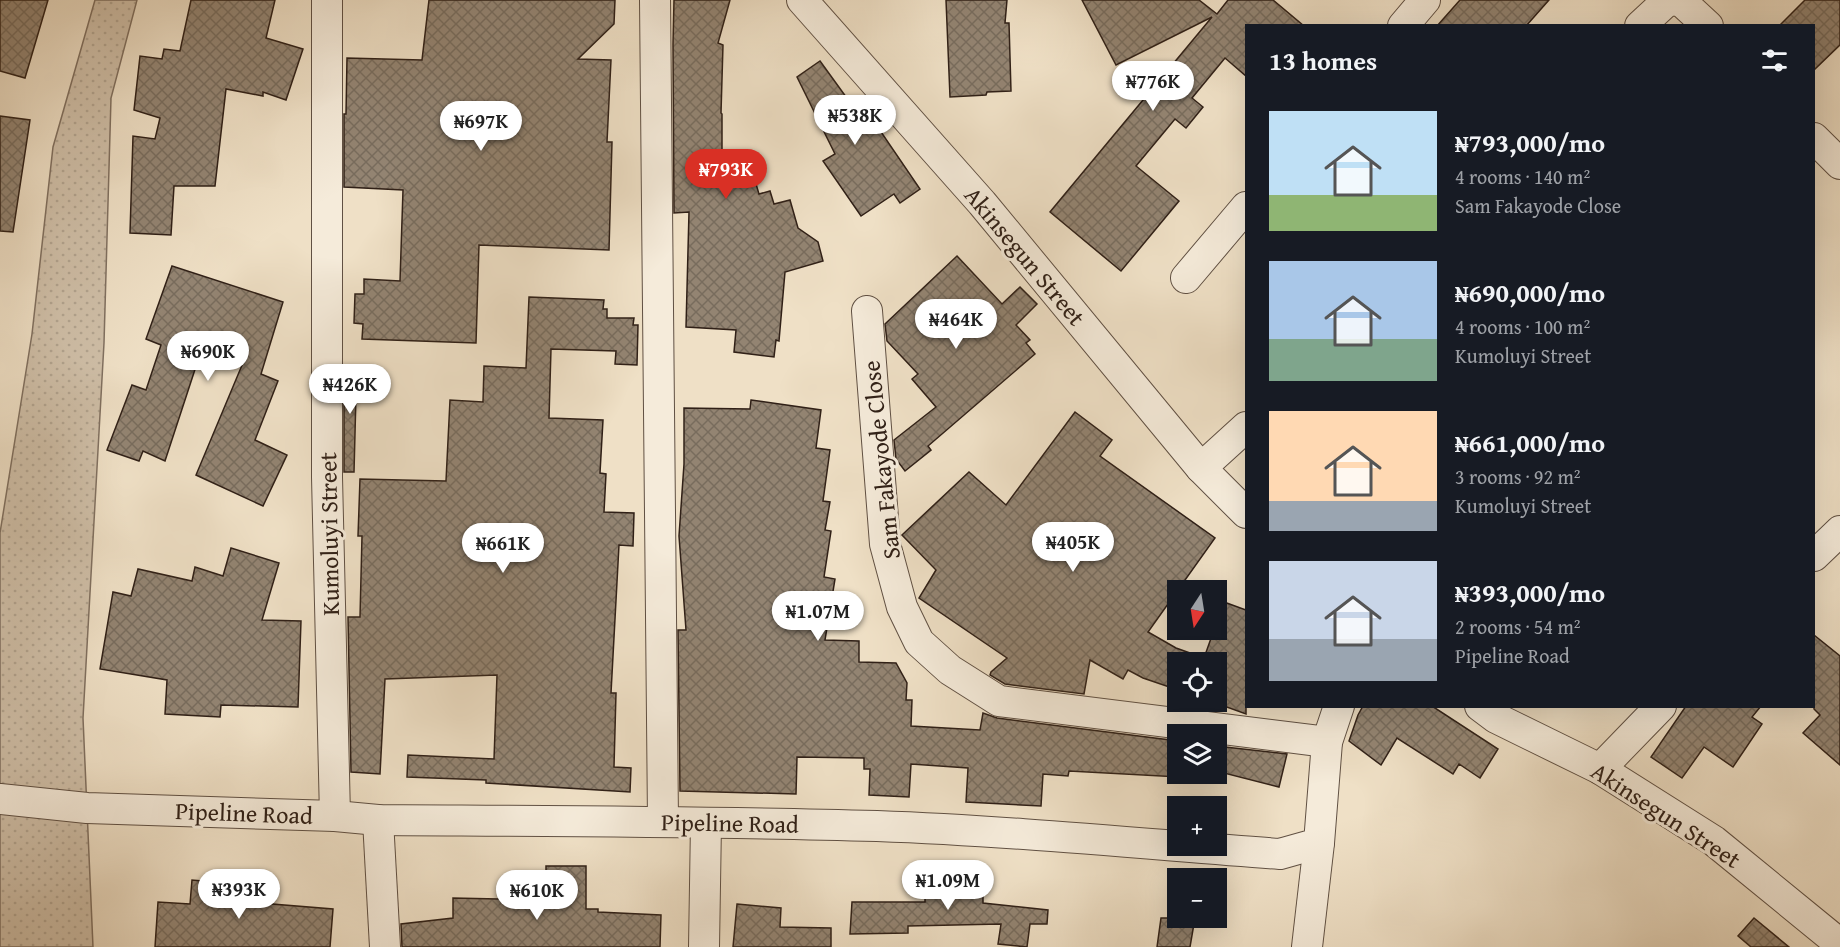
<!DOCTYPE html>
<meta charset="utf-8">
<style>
:root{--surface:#171b24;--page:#20242c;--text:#f1f3f6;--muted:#9ea1a6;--accent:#d93025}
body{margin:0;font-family:"Gentium Book Plus",serif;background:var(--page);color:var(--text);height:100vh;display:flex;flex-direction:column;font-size:22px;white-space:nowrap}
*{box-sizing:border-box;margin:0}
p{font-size:20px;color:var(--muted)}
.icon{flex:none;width:33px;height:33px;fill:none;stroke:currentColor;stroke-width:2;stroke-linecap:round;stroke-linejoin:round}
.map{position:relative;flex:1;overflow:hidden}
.drawer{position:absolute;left:1245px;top:24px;width:570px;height:684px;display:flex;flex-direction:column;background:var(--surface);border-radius:0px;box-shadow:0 6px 24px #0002}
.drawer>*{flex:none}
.needle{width:39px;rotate:192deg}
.tools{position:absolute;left:1167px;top:580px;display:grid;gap:12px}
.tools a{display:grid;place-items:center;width:60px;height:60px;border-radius:0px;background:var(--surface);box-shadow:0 6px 24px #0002;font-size:30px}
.price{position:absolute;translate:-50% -51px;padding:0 14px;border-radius:21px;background:#fff;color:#222;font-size:20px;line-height:39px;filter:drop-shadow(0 2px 3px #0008)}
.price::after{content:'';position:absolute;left:50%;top:36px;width:18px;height:14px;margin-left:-9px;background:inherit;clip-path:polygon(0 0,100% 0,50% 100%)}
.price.on{background:var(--accent);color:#fff}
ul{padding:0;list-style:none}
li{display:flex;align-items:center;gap:18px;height:150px;padding:0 24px}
li span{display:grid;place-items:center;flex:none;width:168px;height:120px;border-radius:0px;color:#555}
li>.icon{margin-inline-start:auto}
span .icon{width:72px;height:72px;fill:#fffc;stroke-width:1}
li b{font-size:26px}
h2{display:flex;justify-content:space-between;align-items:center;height:72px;padding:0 24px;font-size:26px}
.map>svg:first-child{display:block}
</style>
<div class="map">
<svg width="1840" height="947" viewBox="0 0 1840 947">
<defs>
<pattern id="grass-dots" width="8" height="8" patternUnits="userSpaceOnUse" patternTransform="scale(1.5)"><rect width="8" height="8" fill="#cfbfa8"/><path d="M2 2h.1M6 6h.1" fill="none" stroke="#b2a490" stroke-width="1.8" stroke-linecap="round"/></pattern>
<pattern id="building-cross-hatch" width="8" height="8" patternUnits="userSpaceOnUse" patternTransform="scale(1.5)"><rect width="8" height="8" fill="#938472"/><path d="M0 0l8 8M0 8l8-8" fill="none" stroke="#786c5d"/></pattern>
</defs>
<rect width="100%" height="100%" fill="#efe0c6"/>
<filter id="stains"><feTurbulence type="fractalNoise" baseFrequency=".00333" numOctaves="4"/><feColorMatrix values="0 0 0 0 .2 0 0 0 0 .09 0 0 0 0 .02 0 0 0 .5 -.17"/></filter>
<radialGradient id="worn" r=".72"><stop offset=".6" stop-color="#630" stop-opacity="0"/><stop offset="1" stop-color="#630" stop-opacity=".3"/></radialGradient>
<!-- grass -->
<path fill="url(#grass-dots)" stroke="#807060" stroke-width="1.5" d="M95,0H137L111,98L104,343L83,718L93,947H0V533L32,334L53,147Z"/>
<!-- building -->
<g fill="url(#building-cross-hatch)" stroke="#302017" stroke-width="1.5">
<path d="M0,0H48L25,78L0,71Z"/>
<path d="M191,0H275L266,38L303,49L286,100L263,92V96L226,89L215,186H174L171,235L130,233L133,136L155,139L160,118L134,110L140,56L162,59L164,49L180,51Z"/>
<path d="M429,0H615L614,24L578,59L611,60L607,142H612L609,250L479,245L476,343L362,339L363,324L354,323L355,294H364V279L400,281L403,190L344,187V114H346L347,58L422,60Z"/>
<path d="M674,0H730L718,43L723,45L721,113L722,114V169L738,165L745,176L753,174L759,194L770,191L774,204L790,200L798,228L818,242L823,261L785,272L779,341L776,340L774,357L734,352L736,330L686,327L689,212L674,213L673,44Z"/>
<path d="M946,0H1007L1005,23H1009L1011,91L987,92L986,95L950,97Z"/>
<path d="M1082,0H1199L1217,14L1228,0H1273L1304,26H1246V76L1225,58L1192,98L1203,107L1186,128L1175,119L1136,166L1179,201L1121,271L1050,212L1212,17L1116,65Z"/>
<path d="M1460,0H1549L1526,26H1437Z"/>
<path d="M1805,0H1840V45L1814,70V26H1779Z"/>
<path d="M820,61L870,130L877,126L920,189L900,203L894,194L861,216L823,161L835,154L797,77Z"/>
<path d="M0,116L30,120L13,232L0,231Z"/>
<path d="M957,256L1002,304L1020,287L1037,304L1016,325L1030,340L1026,343L1035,354L928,446L931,450L905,471L896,459L894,440L936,407L912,379L918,374L887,341L885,324Z"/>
<path d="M172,266L283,302L261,374L278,381L255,440L287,455L263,506L196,475L245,358L203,345L165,461L143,451L139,461L107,450L132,385L146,390L161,345L146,339Z"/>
<path d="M529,297L604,300L603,309H607V318H634L633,325H638L637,365L615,364L616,351L551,349L549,418L603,420L600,473L606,474L604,512L634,513L633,546L619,545L611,693H616L614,767L631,768L630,792L486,783V780L407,777L408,755L494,759L497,675L385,679L380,774L351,772L348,617H360L362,536H358L360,479L446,481L450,400L483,402L484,366L526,368Z"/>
<path d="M344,367L360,368L359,395H356L354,472H344Z"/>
<path d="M751,400L821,410L816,448L830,450L823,501L830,502L825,530L831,531L824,577L835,579L825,640L859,641V662L896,663L907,683L906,700H912L911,726L980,730L983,713L997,718L1178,741V774H1199L1198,778L1069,771L1068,776L1043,774L1041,806L966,802L968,768L911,764L909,797L869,795L870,769H864V758L797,757L796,794L680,791L678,630H686L679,536L684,464V408L750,409Z"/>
<path d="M1075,412L1112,440L1100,456L1215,538L1148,632L1176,648L1204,658L1214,630H1216V624L1224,602L1246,610V714L1213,702H1216V663H1178V690L1143,678L1128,670L1123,679L1090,660L1084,694L1005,684L990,675L991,672L1007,658L919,598L936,570L902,535L969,472L1006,505Z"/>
<path d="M231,548L279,563L262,620L301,621L298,707L221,705L220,717L165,714L167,680L100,669L113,592L131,596L138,569L192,581L195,567L223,576Z"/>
<path d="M1814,635L1840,656V765L1803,733L1820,715L1814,709Z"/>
<path d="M1363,706H1432L1498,749L1480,778L1459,764L1453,774L1397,738L1381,765L1349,741L1358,715Z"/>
<path d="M1686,706H1761L1752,717L1762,724L1733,767L1704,747L1682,778L1651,757Z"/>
<path d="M1216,746L1287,754L1279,787L1216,771Z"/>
<path d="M546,866H586V909H598V912L661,915L660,947H402L401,924L453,918V898L546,900Z"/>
<path d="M925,874H983V903L1048,910L1047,924H1030L1027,947L998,944L1001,924L908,926V933L850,934L852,902H925Z"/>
<path d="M238,879L262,881L260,903L333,909L330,947H155L158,902L190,904L192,880L237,884Z"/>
<path d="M737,904L781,908L780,927L831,928V947H733Z"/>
<path d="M1161,918H1195L1190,947H1157Z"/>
<path d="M1754,918L1789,947H1751L1738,936Z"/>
</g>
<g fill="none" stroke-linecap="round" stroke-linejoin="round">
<defs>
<g id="minor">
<path d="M327,0V477L335,816"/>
<path d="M655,0L663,821"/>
<path d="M802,0L982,203L1201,468L1246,513"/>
<path d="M1403,26L1425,0"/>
<path d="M1640,26L1668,0L1681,1L1708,26"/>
<path d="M1814,138L1840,164"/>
<path d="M1186,278L1246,207"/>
<path d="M867,311L885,544L902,607L919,642L950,670L999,701L1327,742"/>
<path d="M1201,468L1246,427"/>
<path d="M1814,556L1840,531"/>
<path d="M1480,706L1496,718L1600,769L1714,841L1840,944"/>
<path d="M1600,769L1661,706"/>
<path d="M0,799L87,808L335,816L378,820C544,821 711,821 877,826C1011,831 1146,844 1280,854L1319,843L1327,742L1339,706"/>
<path d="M378,820L385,947"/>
<path d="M704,947L706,823"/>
<path d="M1307,947L1319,843"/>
</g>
</defs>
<!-- minor casing -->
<use href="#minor" stroke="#605043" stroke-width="32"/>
<!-- minor -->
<use href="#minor" stroke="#f5ebda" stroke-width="30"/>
</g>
<g text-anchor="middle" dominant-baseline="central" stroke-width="6" stroke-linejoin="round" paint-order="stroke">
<!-- street labels -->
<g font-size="24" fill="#302017" stroke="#f5ebda">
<text transform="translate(1025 256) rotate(50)">Akinsegun Street</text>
<text transform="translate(881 460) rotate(-96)">Sam Fakayode Close</text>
<text transform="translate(329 534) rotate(-91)">Kumoluyi Street</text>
<text transform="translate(244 813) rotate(2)">Pipeline Road</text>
<text transform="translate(1666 815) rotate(33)">Akinsegun Street</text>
<text transform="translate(730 823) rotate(1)">Pipeline Road</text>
</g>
</g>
<rect width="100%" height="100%" filter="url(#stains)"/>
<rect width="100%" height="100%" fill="url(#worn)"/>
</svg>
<div class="tools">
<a><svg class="needle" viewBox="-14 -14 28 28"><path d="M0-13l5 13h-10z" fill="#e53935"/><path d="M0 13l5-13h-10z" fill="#9ea1a6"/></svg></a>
<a><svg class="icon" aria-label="locate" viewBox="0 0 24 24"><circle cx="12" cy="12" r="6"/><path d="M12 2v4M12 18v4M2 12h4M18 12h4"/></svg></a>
<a><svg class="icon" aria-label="layers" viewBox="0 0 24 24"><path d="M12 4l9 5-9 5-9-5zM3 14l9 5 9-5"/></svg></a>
<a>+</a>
<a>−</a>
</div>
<b class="price" style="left:1153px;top:112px">₦776K</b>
<b class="price" style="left:855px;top:146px">₦538K</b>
<b class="price" style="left:481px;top:152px">₦697K</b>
<b class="price on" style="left:726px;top:200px">₦793K</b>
<b class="price" style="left:956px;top:350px">₦464K</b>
<b class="price" style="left:208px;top:382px">₦690K</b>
<b class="price" style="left:350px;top:415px">₦426K</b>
<b class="price" style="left:1073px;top:573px">₦405K</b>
<b class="price" style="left:503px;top:574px">₦661K</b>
<b class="price" style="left:818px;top:642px">₦1.07M</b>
<b class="price" style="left:948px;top:911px">₦1.09M</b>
<b class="price" style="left:239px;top:920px">₦393K</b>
<b class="price" style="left:537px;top:921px">₦610K</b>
<section class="drawer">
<h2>13 homes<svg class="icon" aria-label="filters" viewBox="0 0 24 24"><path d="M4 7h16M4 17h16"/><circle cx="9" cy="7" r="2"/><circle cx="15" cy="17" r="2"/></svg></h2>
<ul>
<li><span style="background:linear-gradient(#bfe0f5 70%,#8fb573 0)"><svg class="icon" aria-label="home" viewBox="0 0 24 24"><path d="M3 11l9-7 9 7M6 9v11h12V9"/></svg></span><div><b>₦793,000/mo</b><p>4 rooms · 140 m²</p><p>Sam Fakayode Close</p></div></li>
<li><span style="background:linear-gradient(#a9c7e8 65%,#7fa58c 0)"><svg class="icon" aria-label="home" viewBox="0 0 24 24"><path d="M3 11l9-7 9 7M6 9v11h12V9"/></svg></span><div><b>₦690,000/mo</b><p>4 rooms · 100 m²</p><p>Kumoluyi Street</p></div></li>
<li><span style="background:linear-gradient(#ffd9b3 75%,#9aa5b1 0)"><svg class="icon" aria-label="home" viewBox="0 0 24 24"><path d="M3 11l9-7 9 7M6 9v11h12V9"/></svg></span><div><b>₦661,000/mo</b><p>3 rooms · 92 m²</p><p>Kumoluyi Street</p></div></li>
<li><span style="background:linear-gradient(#c9d6e8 65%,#9aa5b1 0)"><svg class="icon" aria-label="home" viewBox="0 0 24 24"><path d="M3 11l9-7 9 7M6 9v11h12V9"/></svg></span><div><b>₦393,000/mo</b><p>2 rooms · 54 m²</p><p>Pipeline Road</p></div></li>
</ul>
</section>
</div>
